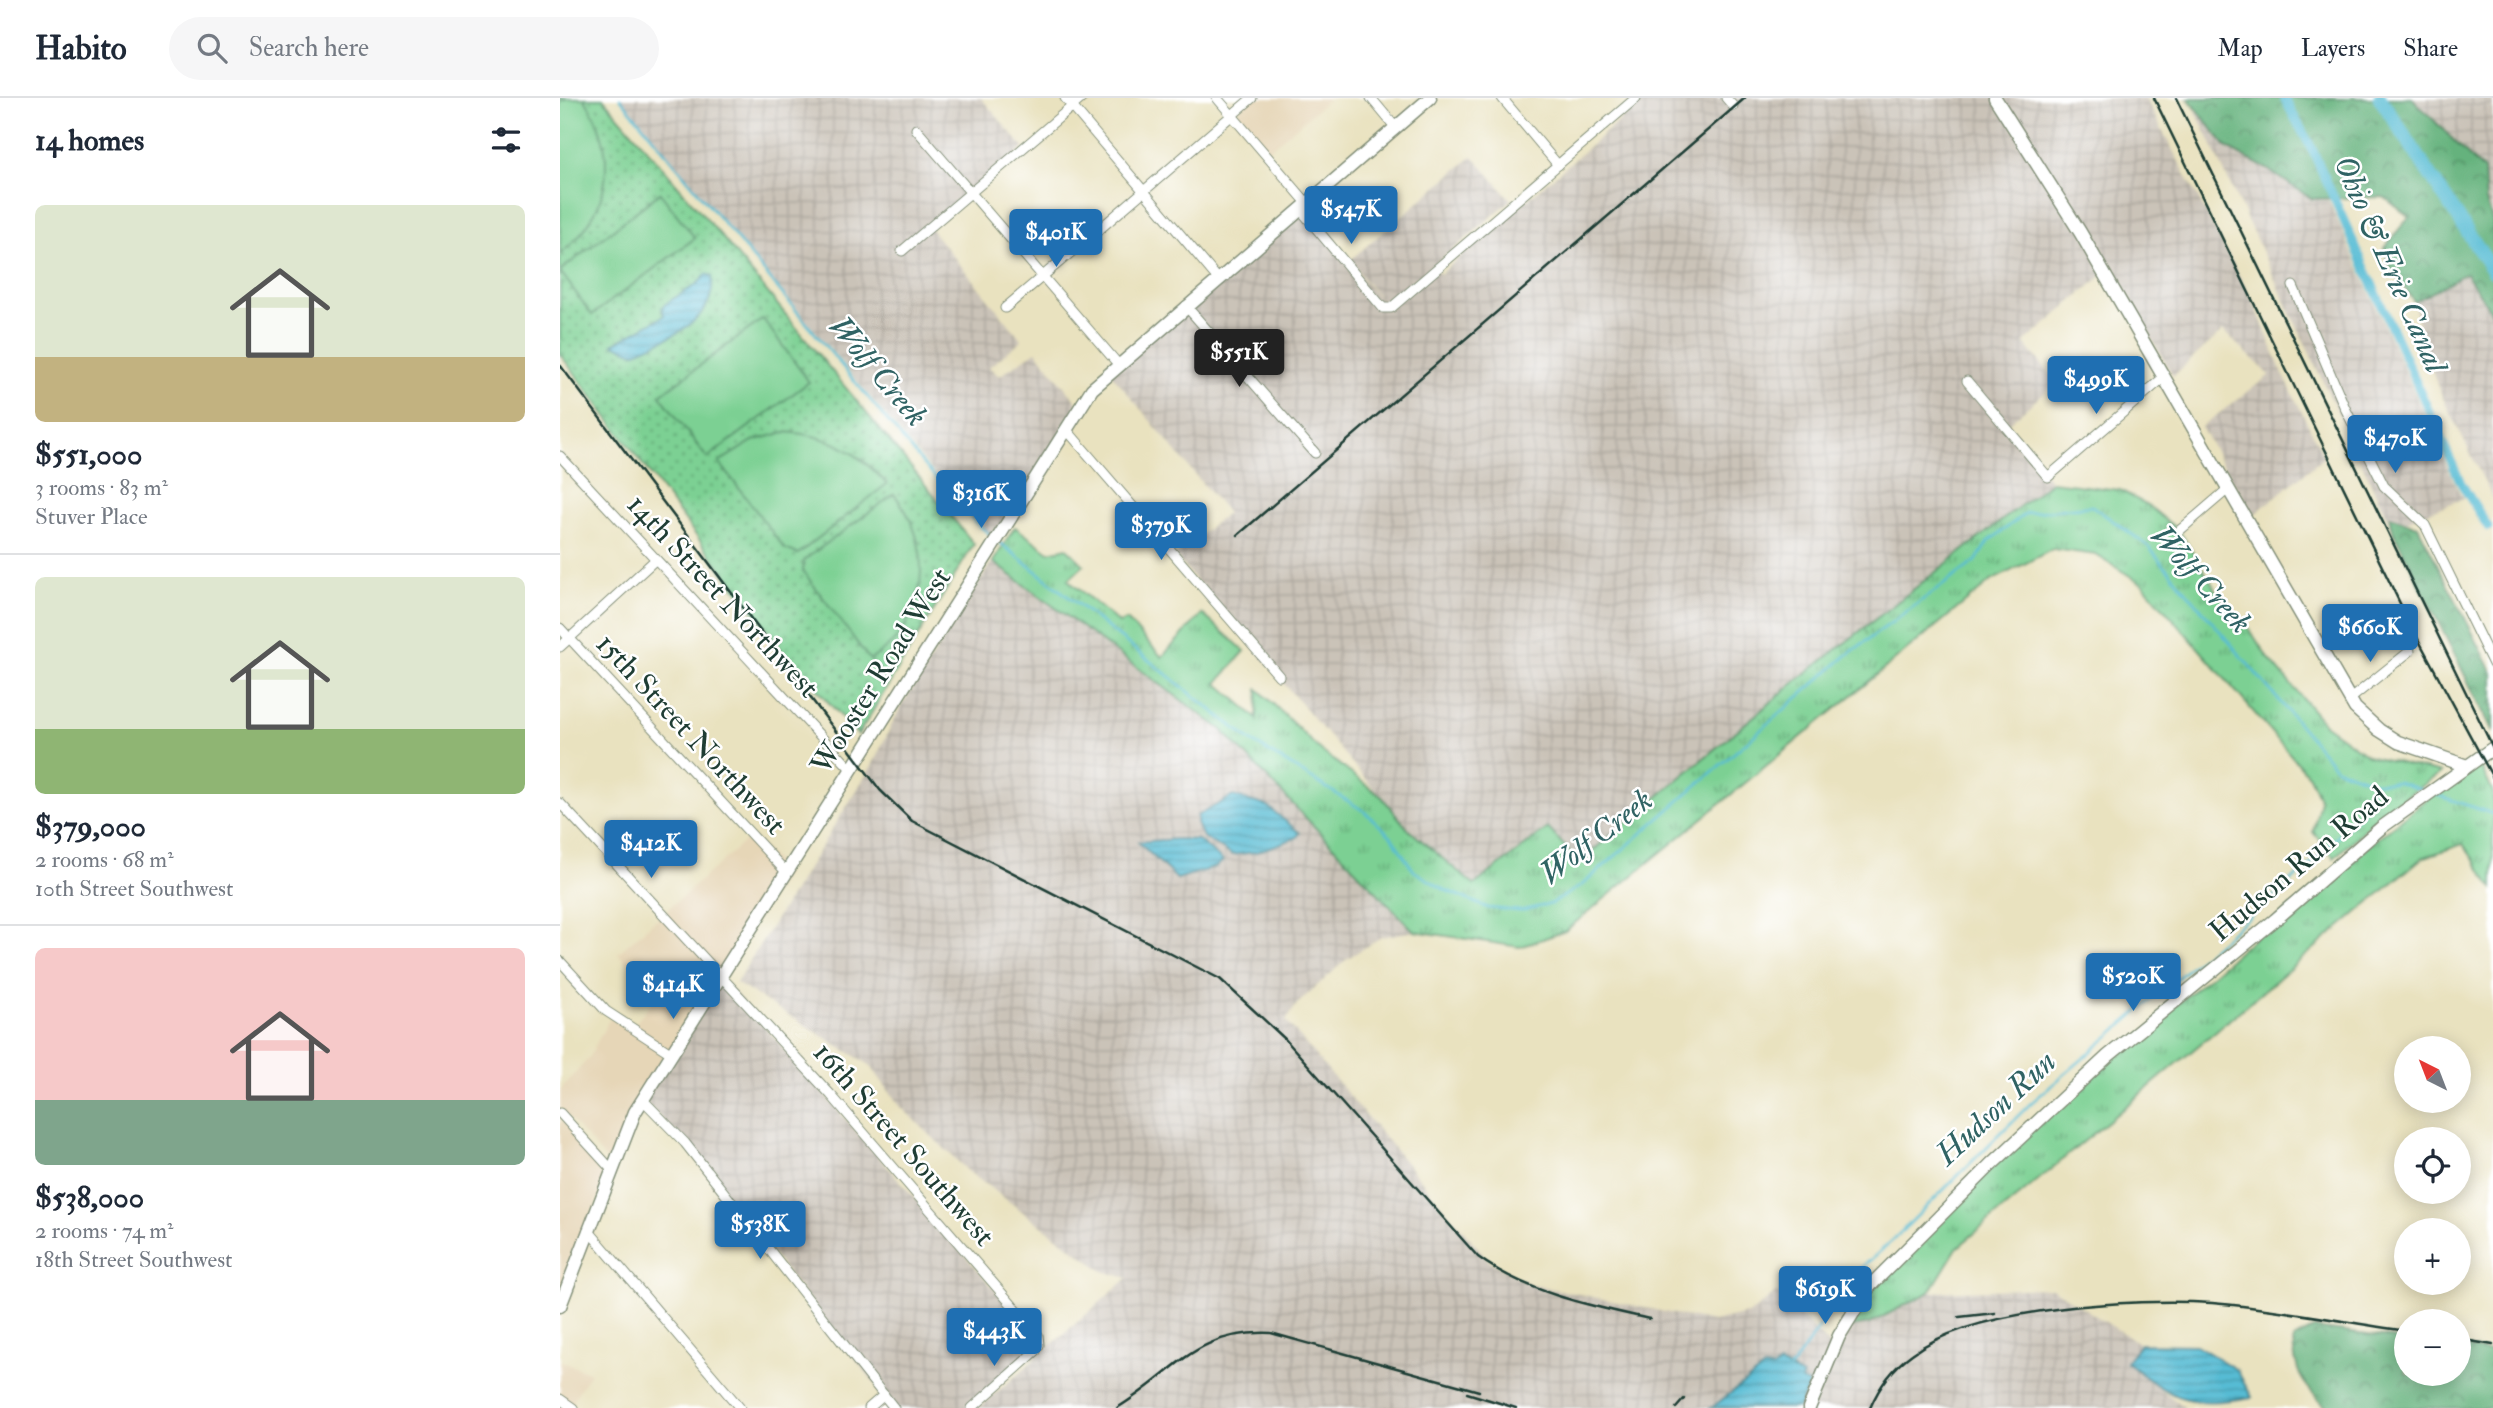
<!DOCTYPE html>
<meta charset="utf-8">
<style>
:root{--surface:#fff;--page:#f6f6f7;--text:#1f2937;--muted:#747a83;--line:#e0e1e3;--accent:#1f6fb2}
body{margin:0;font-family:"IM FELL Double Pica",serif;background:var(--page);color:var(--text);height:100vh;display:flex;flex-direction:column;font-size:26px;white-space:nowrap}
*{box-sizing:border-box;margin:0}
p{font-size:23px;color:var(--muted)}
.icon{flex:none;width:38px;height:38px;fill:none;stroke:currentColor;stroke-width:2;stroke-linecap:round;stroke-linejoin:round}
.map{position:relative;flex:1;overflow:hidden}
.details{display:flex;flex-direction:column;background:var(--surface);width:560px}
.details>*{flex:none}
.needle{width:46px;rotate:318deg}
.fabs{position:absolute;left:1834px;top:938px;display:grid;gap:14px}
.fabs a{display:grid;place-items:center;width:77px;height:77px;border-radius:50%;background:var(--surface);box-shadow:0 4px 18px #0003;font-size:35px}
.price{position:absolute;translate:-50% -60px;padding:0 16px;border-radius:7px;background:var(--accent);color:#fff;font-size:23px;line-height:46px;filter:drop-shadow(0 2px 4px #0008)}
.price::after{content:'';position:absolute;left:50%;top:42px;width:21px;height:16px;margin-left:-10px;background:inherit;clip-path:polygon(0 0,100% 0,50% 100%)}
.price.selected{background:#222;color:#fff}
ul{padding:0;list-style:none}
li{display:grid;align-content:center;gap:14px;height:371px;padding:0 35px}
li+li{border-top:2px solid var(--line)}
li span{display:grid;place-items:center;height:217px;border-radius:10px;color:#555}
li>.icon{margin-inline-start:auto}
span .icon{width:126px;height:126px;fill:#fffc;stroke-width:1}
li b{font-size:30px}
h2{display:flex;justify-content:space-between;align-items:center;height:84px;padding:0 35px;font-size:30px}
header{display:flex;align-items:center;gap:42px;box-sizing:border-box;height:98px;padding:0 35px;background:var(--surface);border-bottom:2px solid var(--line)}
header strong{font-size:33px}
nav{display:flex;gap:38px;margin-inline-start:auto;font-size:24px}
.search{width:490px;height:63px;background:var(--page);display:flex;align-items:center;gap:18px;box-sizing:border-box;padding:0 24px;border-radius:38px;color:var(--muted);font-size:26px}
main{display:flex;flex:1;min-height:0}
.map>svg:first-child{display:block}
</style>
<header>
<strong>Habito</strong>
<div class="search"><svg class="icon" aria-label="search" viewBox="0 0 24 24"><circle cx="10" cy="10" r="6"/><path d="M15 15l6 6"/></svg>Search here</div>
<nav><a>Map</a><a>Layers</a><a>Share</a></nav>
</header>
<main>
<section class="details">
<h2>14 homes<svg class="icon" aria-label="filters" viewBox="0 0 24 24"><path d="M4 7h16M4 17h16"/><circle cx="9" cy="7" r="2"/><circle cx="15" cy="17" r="2"/></svg></h2>
<ul>
<li><span style="background:linear-gradient(#dfe7d0 70%,#c2b280 0)"><svg class="icon" aria-label="home" viewBox="0 0 24 24"><path d="M3 11l9-7 9 7M6 9v11h12V9"/></svg></span><div><b>$551,000</b><p>3 rooms · 83 m²</p><p>Stuver Place</p></div></li>
<li><span style="background:linear-gradient(#dfe7d0 70%,#8fb573 0)"><svg class="icon" aria-label="home" viewBox="0 0 24 24"><path d="M3 11l9-7 9 7M6 9v11h12V9"/></svg></span><div><b>$379,000</b><p>2 rooms · 68 m²</p><p>10th Street Southwest</p></div></li>
<li><span style="background:linear-gradient(#f6c9c9 70%,#7fa58c 0)"><svg class="icon" aria-label="home" viewBox="0 0 24 24"><path d="M3 11l9-7 9 7M6 9v11h12V9"/></svg></span><div><b>$538,000</b><p>2 rooms · 74 m²</p><p>18th Street Southwest</p></div></li>
</ul>
</section>
<div class="map">
<svg width="1933" height="1310" viewBox="0 0 1933 1310">
<defs>
<pattern id="industrial-grid" width="8" height="8" patternUnits="userSpaceOnUse" patternTransform="scale(1.75)"><rect width="8" height="8" fill="#cac3b8"/><path d="M0 4h8M4 0v8" fill="none" stroke="#ada89f"/></pattern>
<pattern id="grass-tufts" width="24" height="20" patternUnits="userSpaceOnUse" patternTransform="scale(1.75)"><rect width="24" height="20" fill="#7cd093"/><path d="M3 7l-1-3M5 7V3M7 7l1-3M15 17l-1-3M17 17v-4M19 17l1-3" fill="none" stroke="#65aa79"/></pattern>
<pattern id="forest-crowns" width="20" height="18" patternUnits="userSpaceOnUse" patternTransform="scale(1.75)"><rect width="20" height="18" fill="#65b27d"/><path d="M2 6a3 3 0 1 1 6 0M12 15a3 3 0 1 1 6 0" fill="none" stroke="#539267"/></pattern>
<pattern id="park-dots" width="8" height="8" patternUnits="userSpaceOnUse" patternTransform="scale(1.75)"><rect width="8" height="8" fill="#7cd093"/><path d="M2 2h.1M6 6h.1" fill="none" stroke="#65aa79" stroke-width="1.8" stroke-linecap="round"/></pattern>
<pattern id="water-rules" width="6" height="5" patternUnits="userSpaceOnUse" patternTransform="scale(1.75)"><rect width="6" height="5" fill="#56bcd4"/><path d="M0 2.5h6" fill="none" stroke="#479aad"/></pattern>
</defs>
<rect width="100%" height="100%" fill="#fff"/>
<filter id="ink" filterUnits="userSpaceOnUse"><feTurbulence type="fractalNoise" baseFrequency=".0143" numOctaves="2"/><feDisplacementMap in="SourceGraphic" scale="14" xChannelSelector="R" yChannelSelector="G"/><feConvolveMatrix kernelMatrix="1 2 1 2 8 2 1 2 1" color-interpolation-filters="sRGB"/></filter>
<filter id="wash" filterUnits="userSpaceOnUse"><feTurbulence type="fractalNoise" baseFrequency=".00686" numOctaves="4" result="noise"/><feDisplacementMap in="SourceGraphic" scale="28" xChannelSelector="R" yChannelSelector="G"/><feGaussianBlur stdDeviation="1.57" result="paint"/><feColorMatrix in="noise" values="0 0 0 0 0 0 0 0 0 0 0 0 0 0 0 0 0 1.4 0 .05"/><feComposite in="paint" operator="in"/></filter>
<g filter="url(#wash)">
<rect width="100%" height="100%" fill="#e9e2bf"/>
<!-- built -->
<g fill="#e6d6b7">
<path d="M692,0H770L704,56L672,18Z"/>
<path d="M192,737L227,775L112,956L72,930L95,899L58,855Z"/>
<path d="M50,920L107,956L50,1066L0,1009V992L28,961Z"/>
<path d="M2,1022L49,1073L0,1199V1024Z"/>
<path d="M0,1263L30,1275L13,1302L14,1309L0,1299Z"/>
</g>
<!-- industrial -->
<g fill="url(#industrial-grid)">
<path d="M60,0H421L464,50L370,130L462,242L429,269L439,278L476,253L520,308L435,440L415,424Z"/>
<path d="M1086,0H1585L1694,205L1721,272L1764,359L1692,418L1641,329L1710,277L1663,233L1613,278L1551,170L1464,245L1497,284L1445,328L1491,384L1240,580L1019,765L988,730L914,787L848,731L615,458L667,415L550,274L740,111L828,210L875,172L880,176Z"/>
<path d="M1852,0H1933V124L1926,103L1924,73Z"/>
<path d="M1631,3L1667,50L1707,71L1752,101L1767,99L1898,392L1904,400L1846,423L1830,419L1833,432Z"/>
<path d="M913,58L951,102L831,205L823,204L789,163Z"/>
<path d="M1907,175L1933,219V401L1879,292L1862,243L1854,204Z"/>
<path d="M432,464L661,631L854,833L821,839L788,860L737,906L726,923L929,1163L970,1186L1153,1224L1191,1215L1217,1194L1273,1251L1284,1230L1302,1228L1370,1194L1492,1190L1580,1246L1566,1264L1625,1310H419L568,1180L543,1173L409,1074L340,1008L310,967L176,885L313,666L340,610Z"/>
<path d="M161,879L480,1243L412,1310H334L125,1045L83,1002Z"/>
</g>
<!-- grass -->
<g fill="url(#grass-tufts)" stroke="#4e8664" stroke-width="2">
<path d="M1491,384L1560,392L1589,408L1619,433L1670,514L1688,529L1706,557L1765,627L1807,657L1881,675L1822,714L1774,760L1753,734L1760,702L1749,678L1583,486L1536,457L1493,451L1431,483L1005,833L960,849L854,833L661,631L433,464L455,429L489,454L507,450L524,467L508,482L559,525L567,522L602,559L642,516L685,553L657,585L697,620L698,591L760,652L822,699L848,731L914,787L988,730L1019,764L1240,580Z"/>
<path d="M1917,661L1933,694V790L1903,746L1862,760L1397,1150L1370,1194L1309,1226L1284,1230L1297,1207L1431,1067L1715,822Z"/>
</g>
<!-- forest -->
<g fill="url(#forest-crowns)" stroke="#427858" stroke-width="2">
<path d="M1628,0H1852L1924,73L1926,103L1933,124V217L1906,175L1854,204L1829,167L1824,150L1849,119L1824,99L1752,101L1707,71L1667,50Z"/>
<path d="M1830,418L1858,428L1933,575V634L1833,433Z"/>
<path d="M1755,1230L1846,1242V1276H1899V1249L1933,1254V1310H1767C1743,1286 1734,1276 1733,1241Z"/>
</g>
<!-- park -->
<path fill="url(#park-dots)" stroke="#4e8664" stroke-width="2" d="M0,0H43L162,139L414,446L298,637L225,556L0,256Z"/>
<!-- garden -->
<g fill="#7cd093" stroke="#4e8664" stroke-width="2">
<path d="M7,0H24C60,55 52,114 0,156V5Z"/>
<path d="M100,95L135,140L32,217L0,173Z"/>
<path d="M203,221L249,284L147,360L100,297Z"/>
<path d="M225,334C271,337 297,353 327,386L238,456L225,451L159,364L193,343Z"/>
<path d="M334,396C367,437 371,493 339,537C332,547 320,555 310,562L243,473L244,462Z"/>
</g>
<!-- water -->
<g fill="url(#water-rules)" stroke="#3a7c84" stroke-width="2">
<path d="M146,176L152,178C157,224 108,240 74,255L53,246L104,218L102,209C115,197 138,190 146,176Z"/>
<path d="M673,698L707,708L740,735L736,740L696,754L672,757L643,739L637,726V718Z"/>
<path d="M617,741L638,742L663,763L656,769L617,781L578,744Z"/>
<path d="M1580,1246L1636,1247L1677,1272L1692,1299C1626,1310 1615,1302 1566,1264Z"/>
<path d="M1220,1266L1243,1278L1241,1283L1249,1286L1239,1310H1151L1204,1270L1212,1271Z"/>
</g>
<g fill="none" stroke-linecap="round" stroke-linejoin="round">
<!-- stream -->
<g stroke="#56bcd4" stroke-width="2.5">
<path d="M60,0L359,361L415,424L434,440"/>
<path d="M439,444L691,643L804,713L831,738L854,773L885,792L928,810L960,813L991,806L1022,787L1287,557L1416,463L1428,444L1466,415L1532,408L1587,447L1776,670L1814,684H1838L1865,693"/>
<path d="M1874,696L1933,716"/>
<path d="M1230,1271L1261,1227L1273,1195L1333,1142L1471,1005L1751,766L1802,714L1814,684"/>
</g>
<!-- canal -->
<path stroke="#56bcd4" stroke-width="9" d="M1724,0L1752,51L1901,385L1928,429"/>
<!-- river -->
<path stroke="#56bcd4" stroke-width="14" d="M1820,0L1933,173"/>
</g>
</g>
<g filter="url(#ink)">
<g fill="none" stroke-linecap="round" stroke-linejoin="round">
<defs>
<g id="street">
<path d="M505,0L658,181"/>
<path d="M657,0L747,105"/>
<path d="M811,0L836,30"/>
<path d="M942,0L998,67"/>
<path d="M1166,0L1173,8"/>
<path d="M356,31L558,266"/>
<path d="M740,111L823,210H831L1076,0"/>
<path d="M535,135L692,0"/>
<path d="M342,153L522,0"/>
<path d="M1733,188L1785,310L1824,388L1865,427L1933,566"/>
<path d="M626,208L755,355"/>
<path d="M445,210L522,145"/>
<path d="M1407,283L1488,379L1604,279"/>
<path d="M506,331L719,578"/>
<path d="M0,358L291,671"/>
<path d="M1619,433L1668,391"/>
<path d="M0,530L227,775"/>
<path d="M0,549L95,462"/>
<path d="M1789,602L1850,553"/>
<path d="M0,705L271,997L478,1237L479,1247L476,1253L412,1310"/>
<path d="M0,863L46,913L112,956"/>
<path d="M83,1002L125,1045L334,1310"/>
<path d="M0,1015L52,1072"/>
<path d="M28,1132L180,1310"/>
<path d="M0,1301L13,1310"/>
<path d="M309,1310L324,1297"/>
</g>
<g id="secondary">
<path d="M1435,0L1520,134L1795,610L1819,632L1838,644L1907,668"/>
<path d="M0,1208L75,1014L532,291L870,0"/>
<path d="M1249,1310L1279,1238L1309,1189L1431,1067L1548,958L1715,822L1822,729L1933,650"/>
</g>
</defs>
<!-- street casing -->
<use href="#street" stroke="#84907a" stroke-width="11"/>
<!-- secondary casing -->
<use href="#secondary" stroke="#84907a" stroke-width="15"/>
<!-- street -->
<use href="#street" stroke="#fff" stroke-width="9"/>
<!-- secondary -->
<use href="#secondary" stroke="#fff" stroke-width="12"/>
<!-- rail -->
<g stroke="#1f3d34" stroke-width="2.5">
<path d="M1594,0L1851,528L1933,680"/>
<path d="M1616,0L1933,650"/>
<path d="M0,267L320,692L352,723L660,881L725,941L918,1159C967,1195 1031,1208 1090,1221"/>
<path d="M678,437L1185,0"/>
<path d="M1399,1219L1435,1215"/>
<path d="M1899,1241L1933,1247"/>
<path d="M907,1295L956,1310"/>
<path d="M557,1310C617,1274 634,1232 711,1235L919,1293"/>
<path d="M1116,1310L1124,1301"/>
<path d="M1310,1310C1319,1289 1334,1269 1352,1256C1414,1209 1575,1200 1652,1205C1716,1210 1782,1224 1846,1233"/>
</g>
</g>
</g>
<g text-anchor="middle" dominant-baseline="central" stroke-width="5" stroke-linejoin="round" paint-order="stroke">
<!-- street labels -->
<g font-size="30" fill="#1f3d34" stroke="#fff">
<text transform="translate(163 498) rotate(47)">14th Street Northwest</text>
<text transform="translate(321 573) rotate(-58)">Wooster Road West</text>
<text transform="translate(131 636) rotate(47)">15th Street Northwest</text>
<text transform="translate(1739 766) rotate(-40)">Hudson Run Road</text>
<text transform="translate(344 1046) rotate(49)">16th Street Southwest</text>
</g>
<!-- water labels -->
<g font-size="32" font-style="italic" fill="#306364" stroke="#fff">
<text transform="translate(1830 166) rotate(66)">Ohio &amp; Erie Canal</text>
<text transform="translate(318 273) rotate(50)">Wolf Creek</text>
<text transform="translate(1641 481) rotate(48)">Wolf Creek</text>
<text transform="translate(1036 739) rotate(-38)">Wolf Creek</text>
<text transform="translate(1436 1010) rotate(-43)">Hudson Run</text>
</g>
</g>
</svg>
<div class="fabs">
<a><svg class="needle" viewBox="-14 -14 28 28"><path d="M0-13l5 13h-10z" fill="#e53935"/><path d="M0 13l5-13h-10z" fill="#747a83"/></svg></a>
<a><svg class="icon" aria-label="locate" viewBox="0 0 24 24"><circle cx="12" cy="12" r="6"/><path d="M12 2v4M12 18v4M2 12h4M18 12h4"/></svg></a>
<a>+</a>
<a>−</a>
</div>
<b class="price" style="left:791px;top:148px">$547K</b>
<b class="price" style="left:496px;top:171px">$401K</b>
<b class="price selected" style="left:679px;top:291px">$551K</b>
<b class="price" style="left:1536px;top:318px">$499K</b>
<b class="price" style="left:1835px;top:377px">$470K</b>
<b class="price" style="left:421px;top:432px">$316K</b>
<b class="price" style="left:601px;top:464px">$379K</b>
<b class="price" style="left:1810px;top:566px">$660K</b>
<b class="price" style="left:91px;top:782px">$412K</b>
<b class="price" style="left:1573px;top:915px">$520K</b>
<b class="price" style="left:113px;top:923px">$414K</b>
<b class="price" style="left:200px;top:1163px">$538K</b>
<b class="price" style="left:1265px;top:1228px">$619K</b>
<b class="price" style="left:434px;top:1270px">$443K</b>
</div>
</main>
